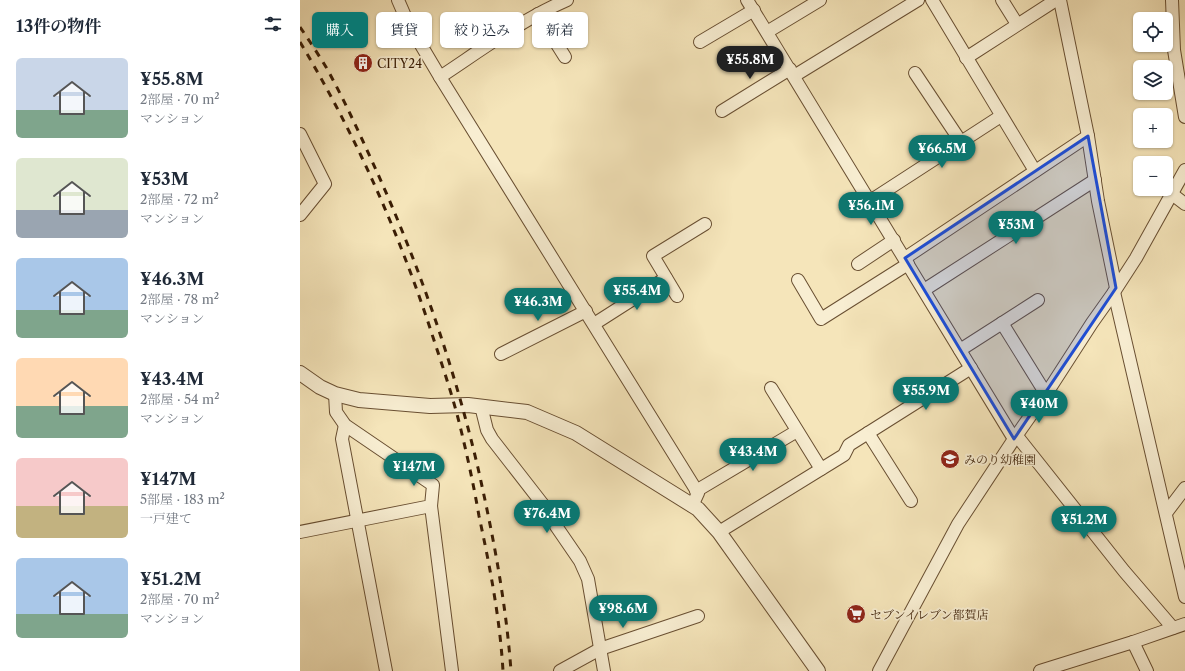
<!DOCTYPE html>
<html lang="ja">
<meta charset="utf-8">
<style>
:root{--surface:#fff;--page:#f6f6f7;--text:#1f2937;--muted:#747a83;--accent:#0f766e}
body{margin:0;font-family:"Libre Caslon Text","Noto Serif JP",serif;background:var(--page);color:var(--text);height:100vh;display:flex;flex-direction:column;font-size:15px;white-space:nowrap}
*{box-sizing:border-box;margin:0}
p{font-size:13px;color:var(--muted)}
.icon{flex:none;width:22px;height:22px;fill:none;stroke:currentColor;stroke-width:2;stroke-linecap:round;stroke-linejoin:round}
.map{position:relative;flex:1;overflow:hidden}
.side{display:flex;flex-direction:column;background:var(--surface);width:300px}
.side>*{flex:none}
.guide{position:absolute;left:12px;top:12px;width:380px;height:36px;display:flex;gap:8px}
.controls{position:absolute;left:833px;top:12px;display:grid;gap:8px}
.controls a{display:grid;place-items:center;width:40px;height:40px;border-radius:6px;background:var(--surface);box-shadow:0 1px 3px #0004;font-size:20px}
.price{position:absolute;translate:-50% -34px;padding:0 9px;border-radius:14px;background:var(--accent);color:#fff;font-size:13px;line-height:26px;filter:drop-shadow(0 1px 2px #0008)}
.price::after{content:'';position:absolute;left:50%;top:24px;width:12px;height:9px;margin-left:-6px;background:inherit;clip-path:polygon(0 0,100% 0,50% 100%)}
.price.selected{background:#222;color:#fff}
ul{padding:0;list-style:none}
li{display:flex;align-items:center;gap:12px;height:100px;padding:0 16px}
li span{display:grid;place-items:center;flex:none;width:112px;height:80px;border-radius:6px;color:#555}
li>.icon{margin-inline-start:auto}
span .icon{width:48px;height:48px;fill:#fffc;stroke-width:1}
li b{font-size:17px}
h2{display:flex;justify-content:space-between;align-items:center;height:48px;padding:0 16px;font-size:17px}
.chip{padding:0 14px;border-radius:6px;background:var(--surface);box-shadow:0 1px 3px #0004;font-size:14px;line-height:36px}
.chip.selected{background:var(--accent);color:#fff}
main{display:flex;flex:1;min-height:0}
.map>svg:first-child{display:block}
</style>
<main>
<section class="side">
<h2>13件の物件<svg class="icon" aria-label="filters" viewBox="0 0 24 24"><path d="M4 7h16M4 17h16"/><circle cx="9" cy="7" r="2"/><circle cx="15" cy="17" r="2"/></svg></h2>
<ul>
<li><span style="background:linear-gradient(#c9d6e8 65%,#7fa58c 0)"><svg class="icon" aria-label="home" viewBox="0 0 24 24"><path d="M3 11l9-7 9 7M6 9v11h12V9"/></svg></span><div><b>¥55.8M</b><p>2部屋 · 70 m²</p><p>マンション</p></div></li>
<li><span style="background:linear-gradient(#dfe7d0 65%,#9aa5b1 0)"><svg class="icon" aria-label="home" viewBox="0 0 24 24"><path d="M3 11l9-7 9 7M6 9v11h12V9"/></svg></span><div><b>¥53M</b><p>2部屋 · 72 m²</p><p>マンション</p></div></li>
<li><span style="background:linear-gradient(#a9c7e8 65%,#7fa58c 0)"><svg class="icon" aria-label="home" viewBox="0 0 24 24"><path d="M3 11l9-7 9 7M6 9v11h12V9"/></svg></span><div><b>¥46.3M</b><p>2部屋 · 78 m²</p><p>マンション</p></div></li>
<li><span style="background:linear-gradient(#ffd9b3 60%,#7fa58c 0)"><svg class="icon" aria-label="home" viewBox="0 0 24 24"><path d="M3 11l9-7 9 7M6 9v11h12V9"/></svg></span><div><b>¥43.4M</b><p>2部屋 · 54 m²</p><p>マンション</p></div></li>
<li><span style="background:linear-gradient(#f6c9c9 60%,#c2b280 0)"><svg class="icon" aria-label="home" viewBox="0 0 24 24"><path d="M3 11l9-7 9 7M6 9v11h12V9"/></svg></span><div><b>¥147M</b><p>5部屋 · 183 m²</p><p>一戸建て</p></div></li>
<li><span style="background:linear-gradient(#a9c7e8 70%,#7fa58c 0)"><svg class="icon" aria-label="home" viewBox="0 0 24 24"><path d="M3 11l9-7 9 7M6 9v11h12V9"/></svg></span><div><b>¥51.2M</b><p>2部屋 · 70 m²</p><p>マンション</p></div></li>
</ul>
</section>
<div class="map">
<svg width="885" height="671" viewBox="0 0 885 671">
<rect width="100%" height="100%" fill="#f5e5ba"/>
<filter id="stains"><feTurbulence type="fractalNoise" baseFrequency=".005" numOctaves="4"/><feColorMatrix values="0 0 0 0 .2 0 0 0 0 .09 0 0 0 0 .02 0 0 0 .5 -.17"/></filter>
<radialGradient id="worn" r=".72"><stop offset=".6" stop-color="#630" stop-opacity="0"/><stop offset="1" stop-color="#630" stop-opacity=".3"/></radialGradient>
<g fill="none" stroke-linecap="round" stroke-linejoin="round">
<defs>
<g id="minor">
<path d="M98,0L108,23L140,77L398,493L392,506"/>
<path d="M447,0L714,439"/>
<path d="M632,0L735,171"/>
<path d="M702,0L717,24"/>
<path d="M760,0L788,136L798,201L816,288"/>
<path d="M872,0L874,50L885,117"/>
<path d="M238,14L265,57"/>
<path d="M467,32L520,0"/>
<path d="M400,42L454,10"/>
<path d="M666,58L756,0"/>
<path d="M615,73L661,142"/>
<path d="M494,76L618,0"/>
<path d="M140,77C181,50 221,20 267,0"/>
<path d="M422,111L490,69"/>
<path d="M0,134L25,184L0,215"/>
<path d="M872,194L885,204"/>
<path d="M570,201L701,116"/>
<path d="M605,258L788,136"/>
<path d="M558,264L594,240"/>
<path d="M498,280L521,319L608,264"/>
<path d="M624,290L795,180"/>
<path d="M814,292L885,597"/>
<path d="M377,296L353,256L405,224"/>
<path d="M702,323L746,394"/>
<path d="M294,324L366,278"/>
<path d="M660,350L738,300"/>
<path d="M201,354L286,311"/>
<path d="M471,388L521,469"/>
<path d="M181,406L187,430L192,439L248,511L256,526L280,561L288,579L304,671"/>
<path d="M45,425L42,439L86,671"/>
<path d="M568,433L671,368"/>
<path d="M717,436L824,571L873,628"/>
<path d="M396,491L497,431"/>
<path d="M131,506L152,671"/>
<path d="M866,513L885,488"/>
<path d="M0,532L131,506L133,485L45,425L36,412L35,394"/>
<path d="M419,532L544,455L549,445L568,433L611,501"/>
<path d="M833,642L847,671"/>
<path d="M260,671L300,649L398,616"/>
<path d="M579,671L658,524L714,439L752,385L792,323L814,292L836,258L885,170"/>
<path d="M740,671L833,642L885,624"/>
</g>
<path id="tertiary" d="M0,373L20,387L35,394L59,400L130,406L168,405L227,412L276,433L398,509L419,532L518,671"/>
</defs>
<!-- minor casing -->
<use href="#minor" stroke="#694f32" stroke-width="14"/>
<!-- tertiary casing -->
<use href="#tertiary" stroke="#694f32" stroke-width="16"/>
<!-- minor -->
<use href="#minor" stroke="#f8eed2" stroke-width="12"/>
<!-- tertiary -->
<use href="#tertiary" stroke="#f8eed2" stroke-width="14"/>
<!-- rail -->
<g stroke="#3a1d04" stroke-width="3" stroke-dasharray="7 7" stroke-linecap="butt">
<path d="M0,27C9,40 18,54 26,67C45,101 61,137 77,172C120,268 154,366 178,468C193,535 206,602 211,671"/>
<path d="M0,42C54,132 97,228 130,328C141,362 153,396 161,430C168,459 174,487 179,516C190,567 200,619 203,671"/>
</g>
</g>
<!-- marked area -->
<path fill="#1d4ed8" fill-opacity="0.2" stroke="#1d4ed8" stroke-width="3" stroke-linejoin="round" d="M788,136L816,288L714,439L605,258Z"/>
<!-- icons -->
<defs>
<symbol id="building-disc" viewBox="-11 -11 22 22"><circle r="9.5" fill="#8f2418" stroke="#f8eed2"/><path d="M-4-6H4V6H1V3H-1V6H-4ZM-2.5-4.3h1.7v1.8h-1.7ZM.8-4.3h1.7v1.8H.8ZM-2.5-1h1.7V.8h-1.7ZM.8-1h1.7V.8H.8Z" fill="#fff"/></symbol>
<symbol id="school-disc" viewBox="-11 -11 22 22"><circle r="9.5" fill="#8f2418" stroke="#f8eed2"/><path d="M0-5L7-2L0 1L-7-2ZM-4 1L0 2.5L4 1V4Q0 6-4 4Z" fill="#fff"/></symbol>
<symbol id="supermarket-disc" viewBox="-11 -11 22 22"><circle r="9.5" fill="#8f2418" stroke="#f8eed2"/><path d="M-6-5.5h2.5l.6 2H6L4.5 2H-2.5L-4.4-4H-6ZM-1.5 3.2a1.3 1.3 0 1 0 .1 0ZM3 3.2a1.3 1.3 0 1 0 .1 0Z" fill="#fff"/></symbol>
</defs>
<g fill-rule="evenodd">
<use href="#building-disc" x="52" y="52" width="22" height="22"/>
<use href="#school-disc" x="639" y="448" width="22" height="22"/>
<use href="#supermarket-disc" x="545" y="603" width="22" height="22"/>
</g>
<g text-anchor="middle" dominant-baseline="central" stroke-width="3.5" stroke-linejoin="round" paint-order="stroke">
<!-- poi labels -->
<g font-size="12" fill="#3a1d04" stroke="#f8eed2" text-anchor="start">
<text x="77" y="63">CITY24</text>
<text x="664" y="459">みのり幼稚園</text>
<text x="570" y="614">セブンイレブン都賀店</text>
</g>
</g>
<rect width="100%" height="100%" filter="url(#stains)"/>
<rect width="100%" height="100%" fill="url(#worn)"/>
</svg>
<div class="controls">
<a><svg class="icon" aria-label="locate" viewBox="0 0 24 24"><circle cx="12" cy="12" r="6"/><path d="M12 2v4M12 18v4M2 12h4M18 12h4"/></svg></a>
<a><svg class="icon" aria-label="layers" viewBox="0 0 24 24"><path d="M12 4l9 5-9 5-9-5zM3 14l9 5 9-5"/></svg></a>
<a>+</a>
<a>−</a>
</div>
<b class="price selected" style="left:450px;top:80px">¥55.8M</b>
<b class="price" style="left:642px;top:169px">¥66.5M</b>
<b class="price" style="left:571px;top:226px">¥56.1M</b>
<b class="price" style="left:716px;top:245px">¥53M</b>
<b class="price" style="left:337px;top:311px">¥55.4M</b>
<b class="price" style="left:238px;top:322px">¥46.3M</b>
<b class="price" style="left:626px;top:411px">¥55.9M</b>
<b class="price" style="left:739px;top:424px">¥40M</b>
<b class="price" style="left:453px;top:472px">¥43.4M</b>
<b class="price" style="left:114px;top:487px">¥147M</b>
<b class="price" style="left:247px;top:534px">¥76.4M</b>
<b class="price" style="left:784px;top:540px">¥51.2M</b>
<b class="price" style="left:323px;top:629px">¥98.6M</b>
<div class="guide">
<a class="chip selected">購入</a>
<a class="chip">賃貸</a>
<a class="chip">絞り込み</a>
<a class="chip">新着</a>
</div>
</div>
</main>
